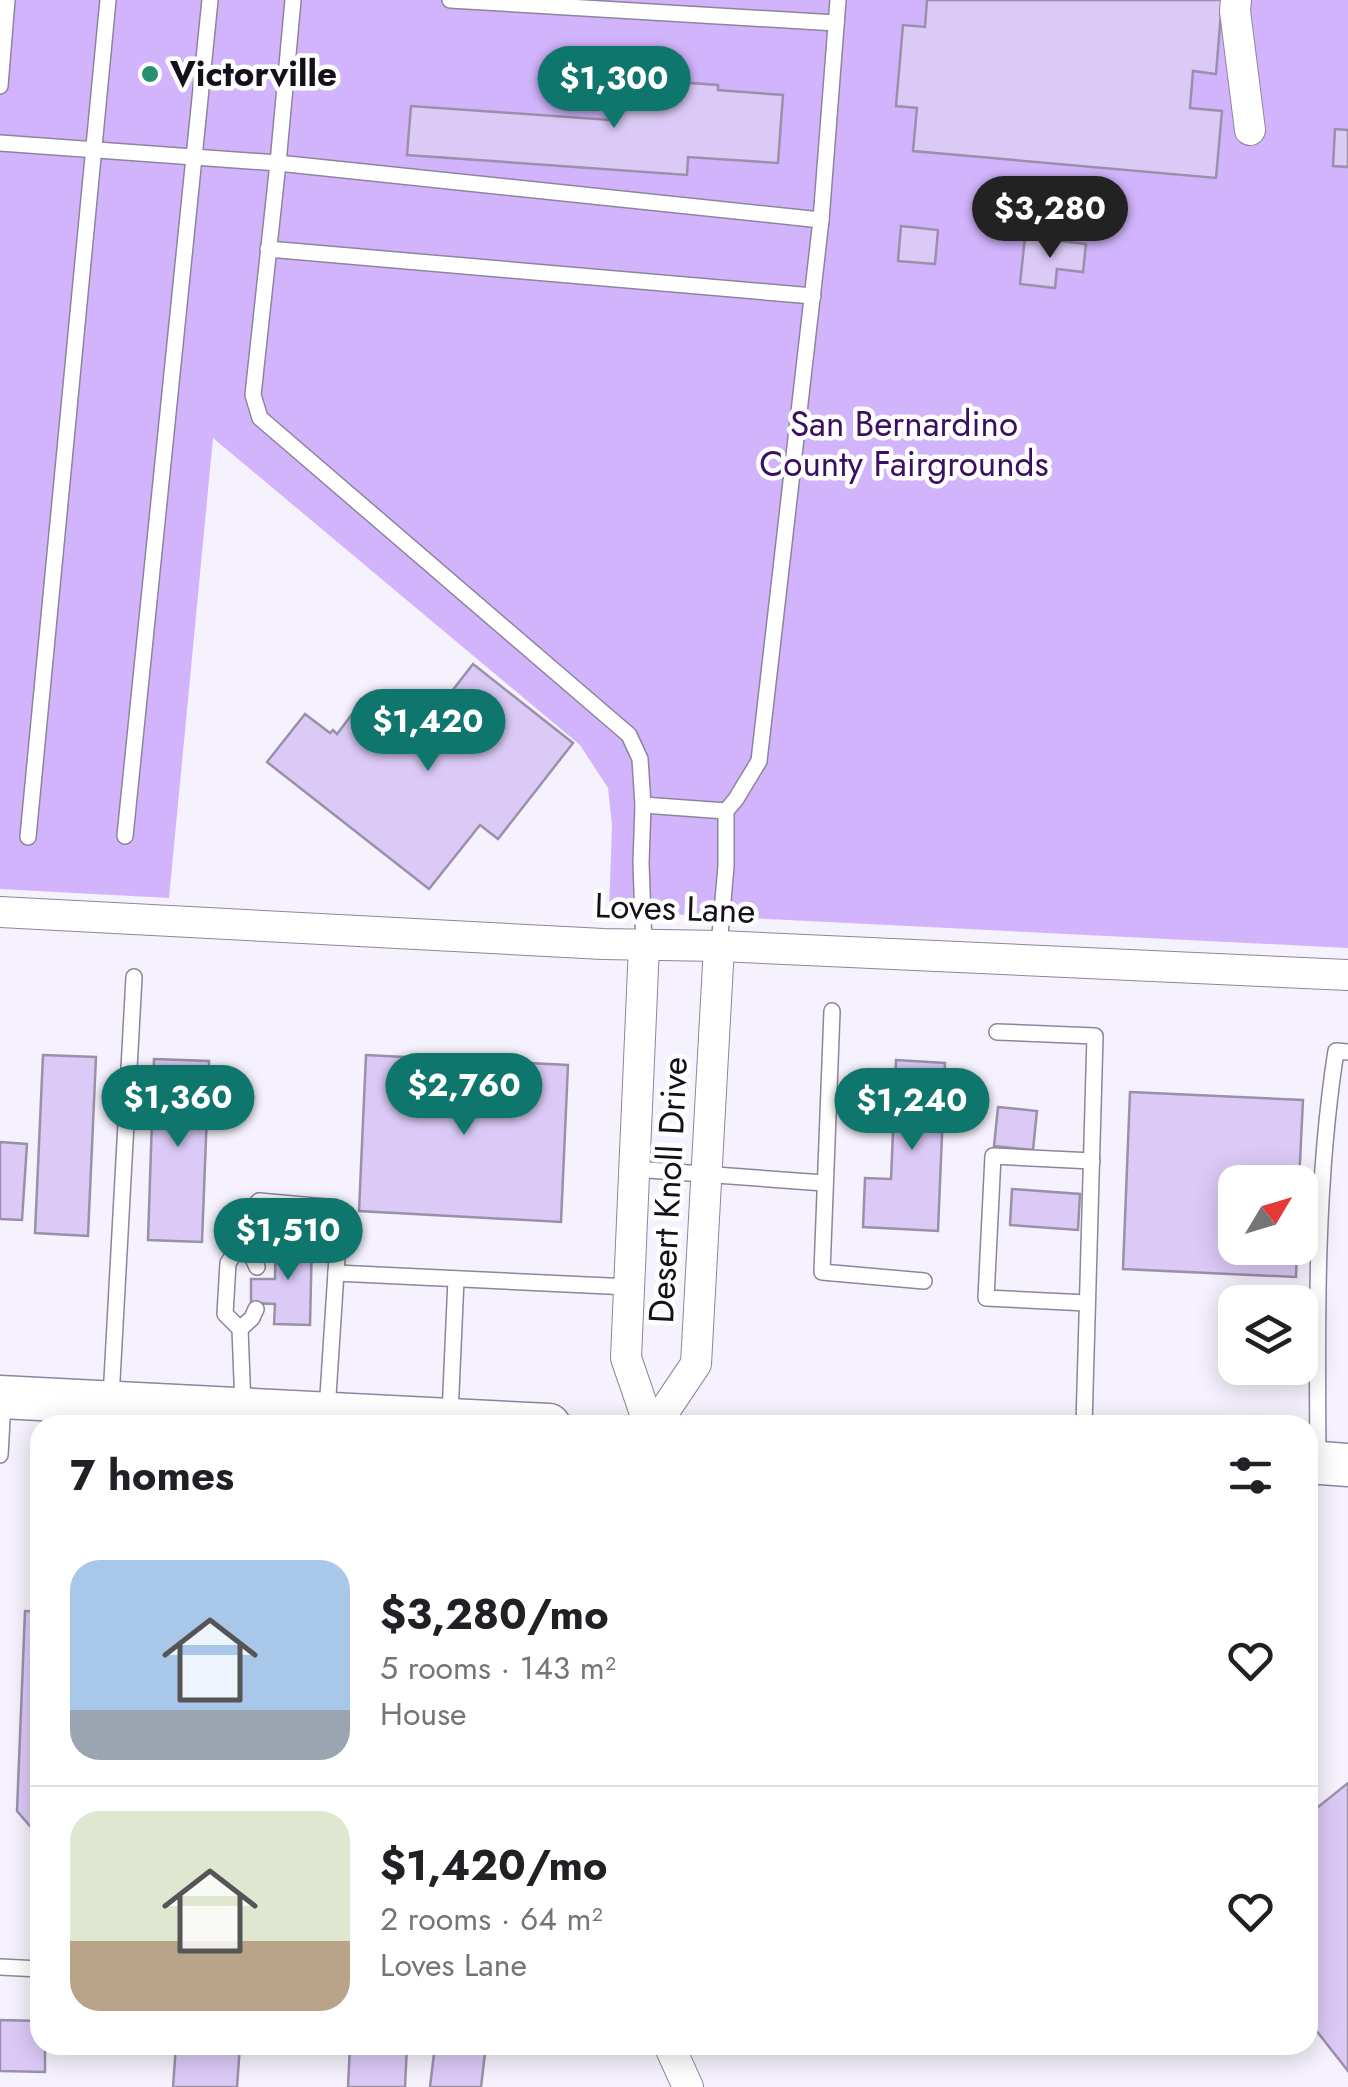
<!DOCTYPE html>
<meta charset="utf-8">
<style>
:root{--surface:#fff;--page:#f6f6f6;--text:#202124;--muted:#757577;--line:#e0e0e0;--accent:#0f766e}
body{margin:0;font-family:Jost,sans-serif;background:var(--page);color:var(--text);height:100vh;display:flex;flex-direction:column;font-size:38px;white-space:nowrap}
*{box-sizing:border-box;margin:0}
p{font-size:32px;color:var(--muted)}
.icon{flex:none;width:55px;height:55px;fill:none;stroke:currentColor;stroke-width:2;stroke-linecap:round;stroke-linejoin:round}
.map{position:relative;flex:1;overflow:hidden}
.drawer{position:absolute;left:30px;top:1415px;width:1288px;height:640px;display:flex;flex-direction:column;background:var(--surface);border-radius:30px;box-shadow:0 5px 25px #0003}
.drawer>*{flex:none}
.needle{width:65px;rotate:52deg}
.fabs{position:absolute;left:1218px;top:1165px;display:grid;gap:20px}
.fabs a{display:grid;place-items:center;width:100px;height:100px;border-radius:20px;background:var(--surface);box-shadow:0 5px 25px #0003;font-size:50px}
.price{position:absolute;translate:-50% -85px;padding:0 22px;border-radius:35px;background:var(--accent);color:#fff;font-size:32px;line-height:65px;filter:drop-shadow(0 2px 5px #0008)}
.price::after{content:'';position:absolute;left:50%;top:60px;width:30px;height:22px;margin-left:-15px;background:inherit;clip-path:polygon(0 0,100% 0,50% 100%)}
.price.active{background:#222;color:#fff}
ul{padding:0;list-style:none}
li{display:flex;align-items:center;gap:30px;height:250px;padding:0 40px}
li+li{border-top:2px solid var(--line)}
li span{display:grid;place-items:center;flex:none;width:280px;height:200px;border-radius:30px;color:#555}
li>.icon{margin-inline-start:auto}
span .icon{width:120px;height:120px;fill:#fffc;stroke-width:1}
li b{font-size:42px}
h2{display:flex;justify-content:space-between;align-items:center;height:120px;padding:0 40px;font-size:42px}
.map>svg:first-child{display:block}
</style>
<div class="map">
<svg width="1348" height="2087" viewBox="0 0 1348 2087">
<rect width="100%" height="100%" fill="#f6f2fd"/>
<!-- green -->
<path fill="#d1b4fc" d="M0,0H1348V948L609,911L612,825L608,788L580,745L213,438L169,898L0,889Z"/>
<!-- building -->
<g fill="#dbcaf6" stroke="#9a90aa" stroke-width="2.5">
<path d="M927,0H1222L1216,74L1193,71L1190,108L1222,111L1216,178L913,151L917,108L896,106L903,25L925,27Z"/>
<path d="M635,79L718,85V90L783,95L778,163L688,157L687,175L407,155L411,106L610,120L611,99L633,100Z"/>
<path d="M1335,129L1348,130V167L1333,166Z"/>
<path d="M901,226L938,230L935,264L898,261Z"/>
<path d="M1025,237L1086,244L1083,272L1057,269L1055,288L1020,284Z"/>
<path d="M473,664L573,743L498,839L480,825L429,889L267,762L305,714L330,733L333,730L337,734L356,709L407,749Z"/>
<path d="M43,1055L96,1057L88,1236L35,1233Z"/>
<path d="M366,1055L568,1065L561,1222L359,1211Z"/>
<path d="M154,1059L209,1061L202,1242L148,1240Z"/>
<path d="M896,1060L945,1063L938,1231L863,1227L865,1178L891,1179Z"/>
<path d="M1130,1092L1303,1100L1299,1182H1235V1248H1297L1296,1277L1123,1269Z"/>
<path d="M998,1107L1037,1111L1033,1150L994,1146Z"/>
<path d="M0,1142L27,1144L22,1220L0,1219Z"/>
<path d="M1012,1189L1080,1194L1078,1230L1010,1225Z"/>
<path d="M276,1237L312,1238L310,1325L274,1324L275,1304L251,1303V1279H275Z"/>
<path d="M25,1611L40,1612V1827L30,1826L17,1811Z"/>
<path d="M1348,1783V2071L1308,2020V1815Z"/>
<path d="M0,2020L40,2021V2045H45V2072L0,2071Z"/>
<path d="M176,2045H240L237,2087H173Z"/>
<path d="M350,2045H407L405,2087H348Z"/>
<path d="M435,2045H486L481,2087H430Z"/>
</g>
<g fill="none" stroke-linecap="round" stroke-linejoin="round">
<defs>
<g id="service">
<path d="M293,0L278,163L821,220L838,0"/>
<path d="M450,0L836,23"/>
<path d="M0,86L7,0"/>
<path d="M0,143L278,163L253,395L260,418L629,735L640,759L643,805L641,863L644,946"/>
<path d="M268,249L813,296"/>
<path d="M643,805L726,811"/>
<path d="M125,836L210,0"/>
<path d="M28,837L108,0"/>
<path d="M719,946L726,866V811L736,799L759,761L821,220"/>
<path d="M832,1011L822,1272L924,1281"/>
<path d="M997,1032L1095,1036L1084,1425"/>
<path d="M634,1169L824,1183"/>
<path d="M244,1239L257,1267"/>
<path d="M336,1273L629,1287"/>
<path d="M1087,1303L986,1298L993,1156L1092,1161"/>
<path d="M240,1329L252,1318L256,1309"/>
<path d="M111,1398L134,977"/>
<path d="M243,1406L240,1329L225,1314L228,1263L244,1239L246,1215L259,1201L326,1207L339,1226L327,1411"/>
<path d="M450,1415L456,1279"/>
<path d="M0,1455L3,1401"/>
<path d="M1318,1459C1317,1323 1315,1186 1336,1051L1348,1052"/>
<path d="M0,1967L40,1969"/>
</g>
<g id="minor">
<path d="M1236,0L1235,11L1250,130"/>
<path d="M0,912L603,944L719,946L1348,975"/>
<path d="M644,946L626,1358L649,1425"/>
<path d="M655,1425L696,1364L719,946"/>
<path d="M669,2045L688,2087"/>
</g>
<g id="secondary">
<path d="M0,1397L549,1425"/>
<path d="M1308,1462L1348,1465"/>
</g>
</defs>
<!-- service casing -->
<use href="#service" stroke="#8e849d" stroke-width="18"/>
<!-- minor casing -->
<use href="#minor" stroke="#8e849d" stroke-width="32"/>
<!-- secondary casing -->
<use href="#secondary" stroke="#8e849d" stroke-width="45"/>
<!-- service -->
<use href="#service" stroke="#fff" stroke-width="15"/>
<!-- minor -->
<use href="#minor" stroke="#fff" stroke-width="30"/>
<!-- secondary -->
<use href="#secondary" stroke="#fff" stroke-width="42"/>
</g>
<!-- markers -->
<circle fill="#269170" stroke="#fff" stroke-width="4" cx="150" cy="74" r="10"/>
<g text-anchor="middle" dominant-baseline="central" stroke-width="9" stroke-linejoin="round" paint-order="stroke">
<!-- poi labels -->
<g font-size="35" font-weight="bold" fill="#15111b" stroke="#fff" text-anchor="start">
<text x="170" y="74">Victorville</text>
</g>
<!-- park labels -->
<g font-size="35" fill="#3b0f62" stroke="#fff">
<text x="904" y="424">San Bernardino<tspan x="904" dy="40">County Fairgrounds</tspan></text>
</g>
<!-- street labels -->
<g font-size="35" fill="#15111b" stroke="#fff">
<text transform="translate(675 908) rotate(2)">Loves Lane</text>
<text transform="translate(668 1190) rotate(-87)">Desert Knoll Drive</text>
</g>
</g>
</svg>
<div class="fabs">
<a><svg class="needle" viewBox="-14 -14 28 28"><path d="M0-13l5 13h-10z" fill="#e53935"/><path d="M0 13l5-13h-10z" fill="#757577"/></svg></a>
<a><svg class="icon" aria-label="layers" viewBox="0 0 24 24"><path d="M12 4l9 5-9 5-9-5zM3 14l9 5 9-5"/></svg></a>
</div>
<b class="price" style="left:614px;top:131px">$1,300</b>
<b class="price active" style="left:1050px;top:261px">$3,280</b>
<b class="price" style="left:428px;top:774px">$1,420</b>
<b class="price" style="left:464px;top:1138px">$2,760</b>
<b class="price" style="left:178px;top:1150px">$1,360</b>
<b class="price" style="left:912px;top:1153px">$1,240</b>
<b class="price" style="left:288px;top:1283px">$1,510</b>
<section class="drawer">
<h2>7 homes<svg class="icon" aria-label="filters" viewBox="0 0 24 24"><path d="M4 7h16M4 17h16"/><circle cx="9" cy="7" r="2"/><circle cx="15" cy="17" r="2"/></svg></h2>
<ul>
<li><span style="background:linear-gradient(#a9c7e8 75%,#9aa5b1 0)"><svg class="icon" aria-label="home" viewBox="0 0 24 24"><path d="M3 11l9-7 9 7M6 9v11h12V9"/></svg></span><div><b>$3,280/mo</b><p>5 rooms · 143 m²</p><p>House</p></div><svg class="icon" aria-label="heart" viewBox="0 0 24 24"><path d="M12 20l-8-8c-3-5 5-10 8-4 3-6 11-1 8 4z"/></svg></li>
<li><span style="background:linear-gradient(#dfe7d0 65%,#b9a48a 0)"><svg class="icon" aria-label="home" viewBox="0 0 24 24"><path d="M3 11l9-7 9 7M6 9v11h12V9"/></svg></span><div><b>$1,420/mo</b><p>2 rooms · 64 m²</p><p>Loves Lane</p></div><svg class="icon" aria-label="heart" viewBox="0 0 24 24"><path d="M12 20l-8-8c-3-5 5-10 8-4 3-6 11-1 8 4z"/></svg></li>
</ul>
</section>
</div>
